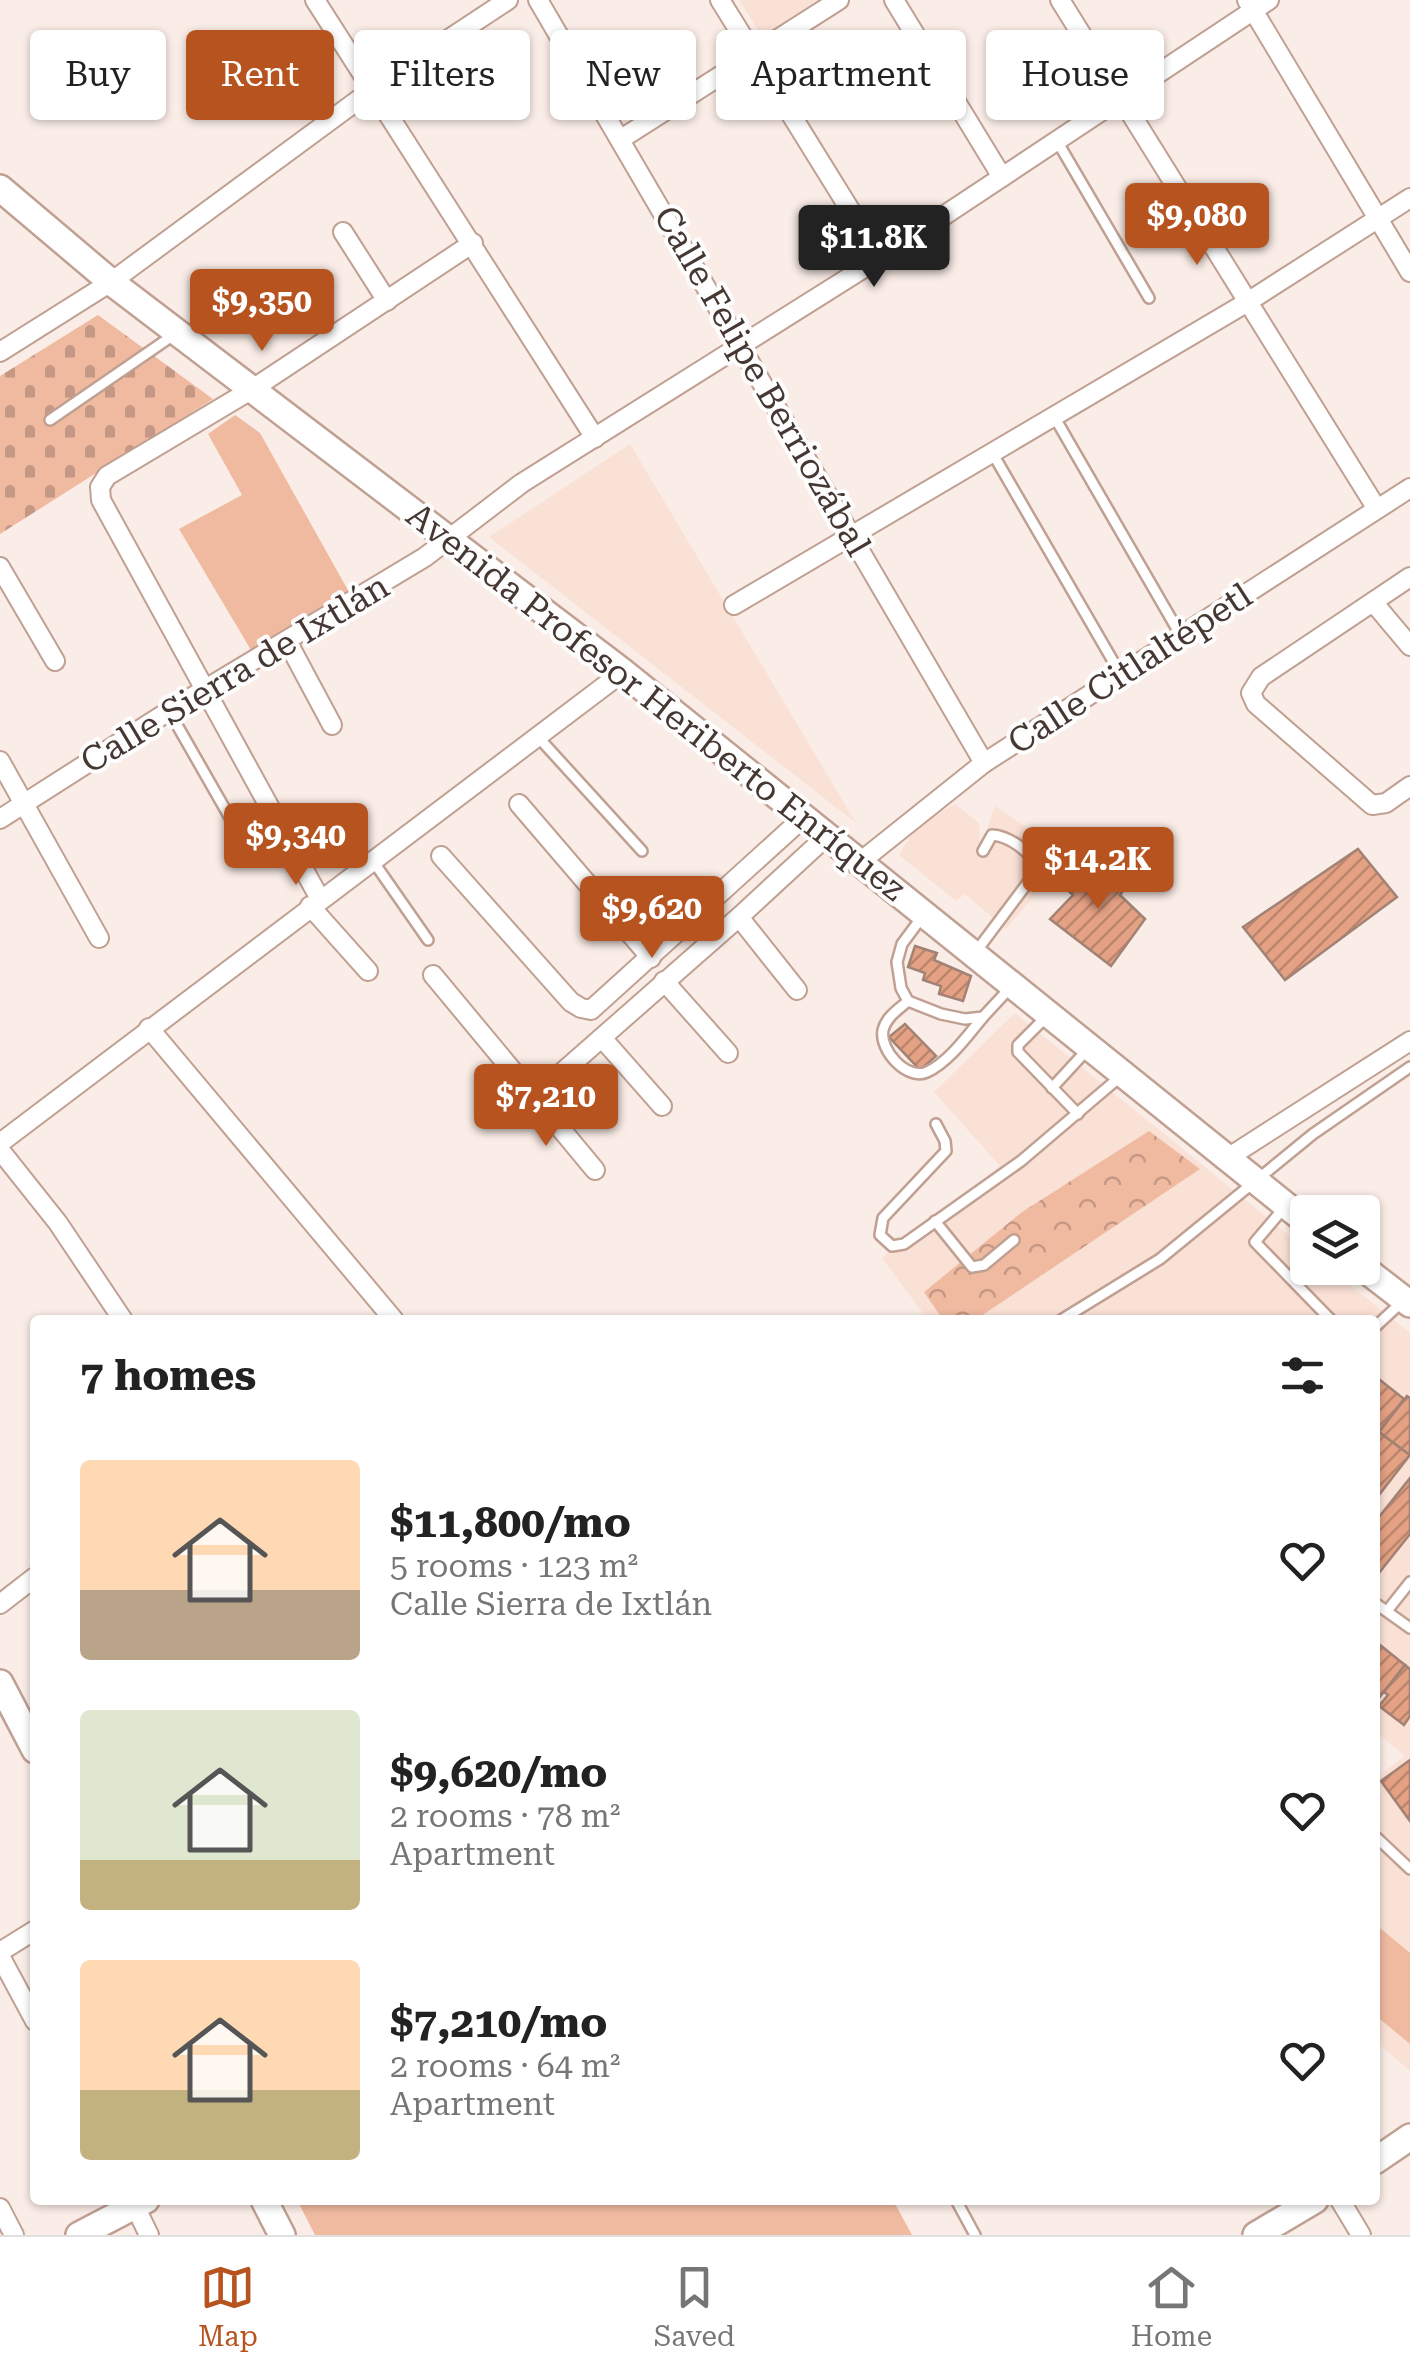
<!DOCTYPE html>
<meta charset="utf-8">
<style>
:root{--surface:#fff;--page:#f2f2f2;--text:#222;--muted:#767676;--line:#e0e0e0;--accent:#b7531e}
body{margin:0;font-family:"Roboto Serif",serif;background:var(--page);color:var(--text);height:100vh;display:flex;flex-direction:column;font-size:38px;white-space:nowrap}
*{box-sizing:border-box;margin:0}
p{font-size:32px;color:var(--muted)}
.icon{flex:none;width:55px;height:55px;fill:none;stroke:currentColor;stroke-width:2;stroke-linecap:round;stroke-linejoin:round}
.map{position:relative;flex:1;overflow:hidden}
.sheet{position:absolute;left:30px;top:1315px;width:1350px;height:890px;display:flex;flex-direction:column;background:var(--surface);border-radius:10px;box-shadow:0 2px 8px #0004}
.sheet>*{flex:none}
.top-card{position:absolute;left:30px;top:30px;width:1350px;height:90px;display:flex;gap:20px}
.controls{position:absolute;left:1290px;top:1195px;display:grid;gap:20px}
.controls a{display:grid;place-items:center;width:90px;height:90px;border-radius:10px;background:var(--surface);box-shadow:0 2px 8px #0004;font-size:50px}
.price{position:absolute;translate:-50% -85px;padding:0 22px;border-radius:10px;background:var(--accent);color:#fff;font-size:32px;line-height:65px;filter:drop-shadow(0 2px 5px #0008)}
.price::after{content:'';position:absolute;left:50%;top:60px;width:30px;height:22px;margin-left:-15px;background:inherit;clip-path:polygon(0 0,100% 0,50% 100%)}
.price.active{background:#222;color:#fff}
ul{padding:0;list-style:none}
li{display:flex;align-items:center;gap:30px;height:250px;padding:0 50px}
li span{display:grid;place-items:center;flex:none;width:280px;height:200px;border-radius:10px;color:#555}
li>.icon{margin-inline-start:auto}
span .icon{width:120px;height:120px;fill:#fffc;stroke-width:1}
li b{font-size:42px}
h2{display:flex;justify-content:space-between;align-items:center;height:120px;padding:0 50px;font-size:42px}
.chip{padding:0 35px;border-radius:10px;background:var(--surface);box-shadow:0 2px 8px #0004;font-size:35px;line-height:90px}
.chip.active{background:var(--accent);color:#fff}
.menu{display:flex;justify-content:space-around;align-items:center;height:140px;border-top:2px solid var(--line);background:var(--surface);font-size:28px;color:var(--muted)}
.menu a{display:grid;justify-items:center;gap:5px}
.menu .active{color:var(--accent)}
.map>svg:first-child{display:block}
</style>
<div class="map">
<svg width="1410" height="2235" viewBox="0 0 1410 2235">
<defs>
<pattern id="forest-crowns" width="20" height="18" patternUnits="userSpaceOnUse" patternTransform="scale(2.5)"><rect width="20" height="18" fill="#f0baa1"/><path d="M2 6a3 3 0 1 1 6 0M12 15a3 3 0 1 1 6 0" fill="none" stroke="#c49884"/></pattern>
<pattern id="cemetery-stones" width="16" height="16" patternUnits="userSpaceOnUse" patternTransform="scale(2.5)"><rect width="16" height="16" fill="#f0baa1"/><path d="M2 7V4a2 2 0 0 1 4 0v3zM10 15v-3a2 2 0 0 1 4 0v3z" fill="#c49884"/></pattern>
<pattern id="building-hatch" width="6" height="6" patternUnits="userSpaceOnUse" patternTransform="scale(2.5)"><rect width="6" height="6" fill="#e4a183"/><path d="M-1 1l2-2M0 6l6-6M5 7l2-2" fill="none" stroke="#bb846c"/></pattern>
</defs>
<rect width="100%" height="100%" fill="#faece6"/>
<!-- built -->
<g fill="#fae1d6">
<path d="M739,0H818L762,36Z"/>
<path d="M630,444L856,823L489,537Z"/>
<path d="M955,804L979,823L980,848L995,806L1068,856L1006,929L965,894L956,901L899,855L916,827Z"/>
<path d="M1015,1013L1307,1250L1308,1268H1329L1410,1333V2071L1375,2041V1778L1405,1756L1375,1731V1320H928L882,1258L1000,1166L934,1092Z"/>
</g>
<!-- green -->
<g fill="#f0baa1">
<path d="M235,415L260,433L349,592L251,650L179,529L242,495L208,434Z"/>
<path d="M1375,1924L1410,1953V2044L1375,2015Z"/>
<path d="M297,2200H893L912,2235H315Z"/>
</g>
<!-- forest -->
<path fill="url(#forest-crowns)" d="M1149,1131L1200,1169L975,1320H943L924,1292L1022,1212Z"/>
<!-- cemetery -->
<path fill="url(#cemetery-stones)" d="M98,315L213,399L0,534V376Z"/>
<!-- building -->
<g fill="url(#building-hatch)" stroke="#a18275" stroke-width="2.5">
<path d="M1358,849L1397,897L1285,980L1243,927Z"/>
<path d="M1073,862L1098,884L1119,867L1133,877L1120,895L1145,919L1111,966L1050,919L1073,895L1056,880Z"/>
<path d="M915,946L937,953L934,960L971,976L963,1001L939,994L941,986L923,980L925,973L908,967Z"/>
<path d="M905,1024L936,1056L920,1070L889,1037Z"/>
<path d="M1375,1376L1404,1399L1379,1432L1410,1455L1375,1500Z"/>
<path d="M1407,1396L1410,1398V1455L1379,1432Z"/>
<path d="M1410,1478V1534L1375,1578V1522Z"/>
<path d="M1375,1641L1405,1665L1375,1703Z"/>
<path d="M1405,1665L1410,1669V1716L1404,1725L1379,1706L1388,1695L1384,1692Z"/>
<path d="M1410,1760V1821L1381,1781Z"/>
</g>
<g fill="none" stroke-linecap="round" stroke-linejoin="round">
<defs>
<g id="lane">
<path d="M1057,141L1149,298"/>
<path d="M1055,418L1181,636"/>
<path d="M50,420L175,334"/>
<path d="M993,454L1121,675"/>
<path d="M169,711L237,830"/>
<path d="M539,738L642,851"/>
<path d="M373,861L428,940"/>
<path d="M922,917L902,944L897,962L901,988L908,1001L941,1014L965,1019L983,1017L1009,989"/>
<path d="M975,953L1038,869C1032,852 1009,836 992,835L983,851"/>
<path d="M908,1001C899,1009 886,1017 883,1030C879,1050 907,1081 927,1072C949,1062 968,1035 983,1017"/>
<path d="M1045,1018L1018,1045V1052L1078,1114"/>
<path d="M1052,1088L1087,1050"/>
<path d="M936,1124L945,1141L946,1151L883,1218L880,1235L892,1246L904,1244L1021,1161L1121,1076"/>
<path d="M1283,1209L1255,1242L1331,1320"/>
<path d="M935,1221L972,1267L984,1265L1014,1240"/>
<path d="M1061,1320L1160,1259L1313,1134L1410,1067"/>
<path d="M1375,1327L1402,1302"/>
<path d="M1375,1603L1410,1628"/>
<path d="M1387,1611L1410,1582"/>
<path d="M1375,1836L1410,1869"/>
<path d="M956,2200L975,2235"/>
</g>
<g id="street">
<path d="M315,0L595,438"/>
<path d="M538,0L984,763"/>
<path d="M720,0L880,258"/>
<path d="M894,0L1002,177"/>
<path d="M1060,0L1377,509"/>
<path d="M1247,0L1410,272"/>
<path d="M621,139L839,0"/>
<path d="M343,232L387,301"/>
<path d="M0,352L111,282L373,89L508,0"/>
<path d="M0,567L55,661"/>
<path d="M1410,577L1261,677L1251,693L1256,704L1372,805L1386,803L1410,786"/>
<path d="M1373,602L1410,646"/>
<path d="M734,605L1246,303L1410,198"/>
<path d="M287,641L332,725"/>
<path d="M0,761L99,938"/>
<path d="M519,804L651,958"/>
<path d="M0,819L169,711L425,557L522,483L880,258L1269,0"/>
<path d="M441,856L571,1002L581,1008L591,1010L804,817"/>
<path d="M860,862L984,763L1410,488"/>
<path d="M320,899L101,500L100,487L107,476L251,390L473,243"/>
<path d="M310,906L368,971"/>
<path d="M739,917L797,990"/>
<path d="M433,975L595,1170"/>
<path d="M664,981L728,1053"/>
<path d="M149,1028L394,1320"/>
<path d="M602,1038L662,1106"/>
<path d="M533,1098L739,917L828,835"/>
<path d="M0,1143L623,672"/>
<path d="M0,1150L58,1223L123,1320"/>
<path d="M1226,1159L1410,1041"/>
<path d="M0,1604L35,1577"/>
<path d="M0,1952L35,1930"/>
<path d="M0,1956L35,2021"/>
<path d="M132,2200L149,2235"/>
<path d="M1340,2200L1361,2235"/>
<path d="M0,2208L14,2235"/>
</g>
<g id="secondary">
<path d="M0,188L111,282L623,672L1308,1223"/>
<path d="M1362,1267L1410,1304"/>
<path d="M0,1683L35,1750"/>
<path d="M1375,2161L1410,2137"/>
<path d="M264,2200L282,2235"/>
<path d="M79,2235L146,2200"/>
<path d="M1256,2235L1315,2200"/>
</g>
</defs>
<!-- lane casing -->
<use href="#lane" stroke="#c0a092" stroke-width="14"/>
<!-- street casing -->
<use href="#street" stroke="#c0a092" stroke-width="22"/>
<!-- secondary casing -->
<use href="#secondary" stroke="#c0a092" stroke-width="30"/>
<!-- lane -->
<use href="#lane" stroke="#fff" stroke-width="9"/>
<!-- street -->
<use href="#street" stroke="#fff" stroke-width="18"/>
<!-- secondary -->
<use href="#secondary" stroke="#fff" stroke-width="25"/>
</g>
<g text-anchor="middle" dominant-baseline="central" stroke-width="8" stroke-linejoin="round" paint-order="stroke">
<!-- street labels -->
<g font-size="35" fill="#453832" stroke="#fdfdfd">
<text transform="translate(762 381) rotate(60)">Calle Felipe Berriozábal</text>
<text transform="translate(1130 669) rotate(-33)">Calle Citlaltépetl</text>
<text transform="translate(235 674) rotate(-31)">Calle Sierra de Ixtlán</text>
<text transform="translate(656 702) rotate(38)">Avenida Profesor Heriberto Enríquez</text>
</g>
</g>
</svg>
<div class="controls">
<a><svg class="icon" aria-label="layers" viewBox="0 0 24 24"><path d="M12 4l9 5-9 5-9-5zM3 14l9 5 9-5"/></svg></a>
</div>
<b class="price" style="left:1197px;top:268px">$9,080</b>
<b class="price active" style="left:874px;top:290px">$11.8K</b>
<b class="price" style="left:262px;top:354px">$9,350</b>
<b class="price" style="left:296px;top:888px">$9,340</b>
<b class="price" style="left:1098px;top:912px">$14.2K</b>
<b class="price" style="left:652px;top:961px">$9,620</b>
<b class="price" style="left:546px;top:1149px">$7,210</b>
<div class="top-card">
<a class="chip">Buy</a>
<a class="chip active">Rent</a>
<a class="chip">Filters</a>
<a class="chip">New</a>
<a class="chip">Apartment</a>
<a class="chip">House</a>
</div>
<section class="sheet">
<h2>7 homes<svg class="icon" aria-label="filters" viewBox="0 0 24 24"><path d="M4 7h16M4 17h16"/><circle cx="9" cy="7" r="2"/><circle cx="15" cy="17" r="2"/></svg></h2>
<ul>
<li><span style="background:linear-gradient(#ffd9b3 65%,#b9a48a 0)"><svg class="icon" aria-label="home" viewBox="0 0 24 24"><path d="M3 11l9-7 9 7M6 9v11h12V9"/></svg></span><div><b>$11,800/mo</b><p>5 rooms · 123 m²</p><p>Calle Sierra de Ixtlán</p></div><svg class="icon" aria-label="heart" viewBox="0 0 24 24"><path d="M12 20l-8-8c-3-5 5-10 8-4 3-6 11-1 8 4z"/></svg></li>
<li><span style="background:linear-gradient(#dfe7d0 75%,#c2b280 0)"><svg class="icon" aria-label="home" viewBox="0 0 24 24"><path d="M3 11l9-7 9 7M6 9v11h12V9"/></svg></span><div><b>$9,620/mo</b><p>2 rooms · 78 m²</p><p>Apartment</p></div><svg class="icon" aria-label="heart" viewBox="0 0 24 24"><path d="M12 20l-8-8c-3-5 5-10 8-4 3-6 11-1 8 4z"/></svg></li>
<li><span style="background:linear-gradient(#ffd9b3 65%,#c2b280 0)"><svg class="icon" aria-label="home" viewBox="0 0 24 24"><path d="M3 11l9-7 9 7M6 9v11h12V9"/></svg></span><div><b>$7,210/mo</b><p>2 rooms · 64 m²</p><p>Apartment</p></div><svg class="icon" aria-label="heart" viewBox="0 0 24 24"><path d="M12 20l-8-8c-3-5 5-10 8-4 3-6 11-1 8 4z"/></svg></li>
</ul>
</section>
</div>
<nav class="menu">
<a class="active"><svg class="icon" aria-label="map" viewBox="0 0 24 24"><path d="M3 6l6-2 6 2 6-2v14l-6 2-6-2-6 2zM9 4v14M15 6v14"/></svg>Map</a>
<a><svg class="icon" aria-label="saved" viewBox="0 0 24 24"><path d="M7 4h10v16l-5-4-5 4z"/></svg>Saved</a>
<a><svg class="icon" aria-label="home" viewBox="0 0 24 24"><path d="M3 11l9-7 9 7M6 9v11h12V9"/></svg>Home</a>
</nav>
